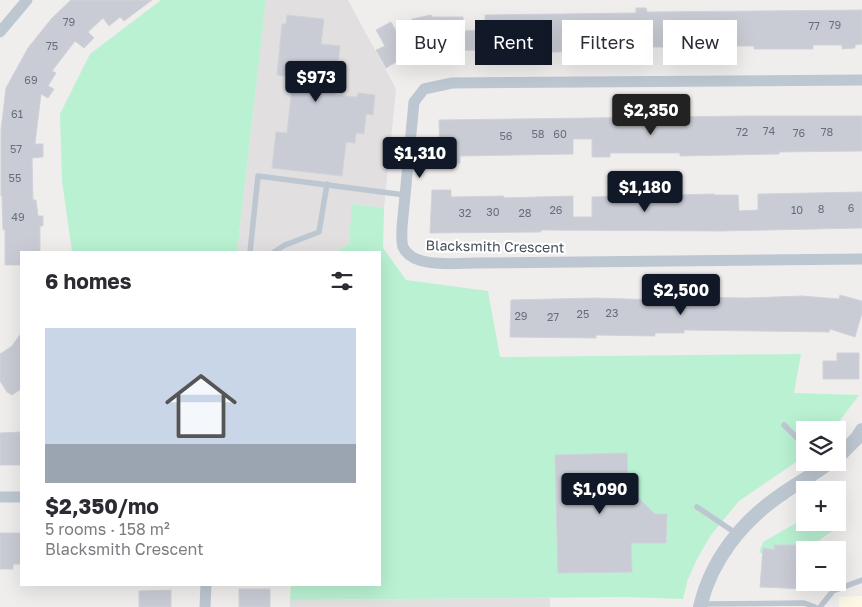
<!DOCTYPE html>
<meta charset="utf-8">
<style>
:root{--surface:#fff;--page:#f7f7f7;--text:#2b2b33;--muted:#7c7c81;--accent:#111827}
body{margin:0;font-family:"Golos Text",sans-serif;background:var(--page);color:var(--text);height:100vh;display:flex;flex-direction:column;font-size:19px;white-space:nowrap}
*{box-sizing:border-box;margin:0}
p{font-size:16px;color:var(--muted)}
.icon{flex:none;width:28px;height:28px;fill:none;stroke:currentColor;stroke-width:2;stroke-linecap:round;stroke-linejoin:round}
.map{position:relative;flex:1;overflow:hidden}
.panel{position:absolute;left:20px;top:251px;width:361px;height:335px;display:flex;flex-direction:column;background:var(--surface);border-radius:0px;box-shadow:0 5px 20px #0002}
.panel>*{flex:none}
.guide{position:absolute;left:396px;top:20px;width:390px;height:45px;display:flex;gap:10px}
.fabs{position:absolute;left:796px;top:421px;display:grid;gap:10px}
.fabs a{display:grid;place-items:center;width:50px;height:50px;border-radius:0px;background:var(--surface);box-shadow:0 5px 20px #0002;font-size:25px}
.price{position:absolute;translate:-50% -42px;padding:0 11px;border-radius:5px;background:var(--accent);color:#fff;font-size:16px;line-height:32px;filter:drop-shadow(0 1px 2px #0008)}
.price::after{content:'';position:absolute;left:50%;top:30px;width:15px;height:11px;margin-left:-8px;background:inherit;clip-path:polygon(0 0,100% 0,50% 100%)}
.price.current{background:#222;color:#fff}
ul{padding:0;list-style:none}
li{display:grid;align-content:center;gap:10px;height:265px;padding:0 25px}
li span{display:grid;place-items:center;height:155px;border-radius:0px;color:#555}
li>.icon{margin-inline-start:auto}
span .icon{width:90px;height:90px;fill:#fffc;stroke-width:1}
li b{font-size:21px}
h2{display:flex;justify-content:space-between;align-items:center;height:60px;padding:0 25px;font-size:21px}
.tag{padding:0 18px;border-radius:0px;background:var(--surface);box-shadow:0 5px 20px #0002;font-size:18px;line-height:45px}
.tag.current{background:var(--accent);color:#fff}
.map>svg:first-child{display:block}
</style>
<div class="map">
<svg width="862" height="607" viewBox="0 0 862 607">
<rect width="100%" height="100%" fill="#f0eeed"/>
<!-- commercial -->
<path fill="#fdf7e5" d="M862,596V607H839V597Z"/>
<!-- education -->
<g fill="#e1dfdf">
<path d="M266,0H348L396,89L384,208L353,204L349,244L335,252H237Z"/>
<path d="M550,598V607H290V600Z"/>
</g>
<!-- green -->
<g fill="#b9f1d2">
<path d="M161,0H266L237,252H72L62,181L60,114L90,54Z"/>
<path d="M352,204L384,208L383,248L406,280L488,291L500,357L801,354L794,393L859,395L833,430H805V456L739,501L711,535L698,557L688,579L683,599L628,597L290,600L291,585H380V252H335L349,244Z"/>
<path d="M805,518V522L836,523L838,527L805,550L759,553L763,542Z"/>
</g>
<!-- building -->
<g fill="#c9ccd4" stroke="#d1d3da">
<path d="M71,0H152L124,21L120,17L109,26L103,18L88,32L94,38L84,48L75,41L52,71L56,73L48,86L54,89L48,98L41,94L35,144H43V157L32,158L33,200H36L38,216H43V226H40V252H21V265H5V229L3,230L2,196H1V130L6,88L28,48L52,18Z"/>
<path d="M636,8H646L647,12L862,10V44L855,45V48L842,49V45H813V49H754V46H725V50L666,51V47H655L637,48V51L476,53V50L439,51L420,55L412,19L431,15L432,17H463V31L485,30V15L636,13Z"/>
<path d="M287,15L324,19L321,44L340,46L335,95L357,97L358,93L375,95L373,115L366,114L364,134L356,133L355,143L346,142L342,176L272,168L276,132L287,133L293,77L277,75L282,24H286Z"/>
<path d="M391,22L411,57L403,58L386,68L376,50L385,46L376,30Z"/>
<path d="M744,116H862V151L779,152V154L680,156V153H610V157H592V139H573V154L460,156V163H440L439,120Z"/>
<path d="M432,190H451V197L504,196L503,198L573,196V217H592V197L714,194V195H738L739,211L758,210V194L862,192V228L721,231L541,230V232L430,233Z"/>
<path d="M840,295L862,301V313L855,337L830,329L829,332L684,330V333H655V336L596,335V338L510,337L511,300L595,298L658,300L687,299V297L746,298L802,296L839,299Z"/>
<path d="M21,333V389L12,395L7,392L0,381V354L12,346Z"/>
<path d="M837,353H859V379H823V361H837Z"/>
<path d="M21,432V465H0V433Z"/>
<path d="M627,453L628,488L655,514H667L666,543H631L632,572L558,573L555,455Z"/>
<path d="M0,533H21V564H13V569H0Z"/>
<path d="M774,545H801V551H805V589L760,587L763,548L775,550Z"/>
<rect x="239" y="589" width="31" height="18"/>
<path d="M171,590V607H139V591Z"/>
</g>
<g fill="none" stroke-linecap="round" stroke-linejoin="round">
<!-- service -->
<g stroke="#bdc7d1" stroke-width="5.5">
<path d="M250,252L258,176L405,195"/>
<path d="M274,252L285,245L319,232L327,184"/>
<path d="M784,425L805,446"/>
<path d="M697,507L737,534"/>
<path d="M701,604L804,603L815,607"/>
<path d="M820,607L833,591L862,580"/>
</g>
<!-- minor -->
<g stroke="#bdc7d1" stroke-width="11">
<path d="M0,32L27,0"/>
<path d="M862,80L452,83L424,89L414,102L402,227C402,233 401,241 403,247C413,269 456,263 476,263L862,259"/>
<path d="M0,497H21"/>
<path d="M205,607L206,585"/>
</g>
<!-- tertiary -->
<g stroke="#bdc7d1" stroke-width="14">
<path d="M838,457L857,438L862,430"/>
<path d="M700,607C711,560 742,521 782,494C797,483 815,474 830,462"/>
</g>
</g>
<g text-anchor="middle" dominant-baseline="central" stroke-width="4" stroke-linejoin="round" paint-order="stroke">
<!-- number labels -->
<g font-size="11" fill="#666e7a">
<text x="69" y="21">79</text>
<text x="835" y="24">79</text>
<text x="814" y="25">77</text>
<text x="52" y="45">75</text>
<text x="31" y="79">69</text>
<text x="17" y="113">61</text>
<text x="769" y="130">74</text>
<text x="742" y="131">72</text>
<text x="827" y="131">78</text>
<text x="799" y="132">76</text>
<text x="538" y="133">58</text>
<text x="560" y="133">60</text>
<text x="506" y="135">56</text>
<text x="16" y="148">57</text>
<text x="15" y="177">55</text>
<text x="851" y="207">6</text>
<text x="821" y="208">8</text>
<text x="556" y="209">26</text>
<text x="797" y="209">10</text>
<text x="493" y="211">30</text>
<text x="465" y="212">32</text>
<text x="525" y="212">28</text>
<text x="18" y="216">49</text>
<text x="612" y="312">23</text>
<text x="583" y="313">25</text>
<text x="521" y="315">29</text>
<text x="553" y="316">27</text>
</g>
<!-- street labels -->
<g font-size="14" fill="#454f5c" stroke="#fff">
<text transform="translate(495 246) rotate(1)">Blacksmith Crescent</text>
</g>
</g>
</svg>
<div class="fabs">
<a><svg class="icon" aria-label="layers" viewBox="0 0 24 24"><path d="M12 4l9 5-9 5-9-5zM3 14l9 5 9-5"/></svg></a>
<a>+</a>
<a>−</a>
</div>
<b class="price" style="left:316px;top:103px">$973</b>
<b class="price current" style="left:651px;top:136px">$2,350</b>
<b class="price" style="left:420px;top:179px">$1,310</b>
<b class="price" style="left:645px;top:213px">$1,180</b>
<b class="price" style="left:681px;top:316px">$2,500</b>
<b class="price" style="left:600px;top:515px">$1,090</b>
<div class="guide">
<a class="tag">Buy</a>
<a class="tag current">Rent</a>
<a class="tag">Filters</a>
<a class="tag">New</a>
</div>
<section class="panel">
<h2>6 homes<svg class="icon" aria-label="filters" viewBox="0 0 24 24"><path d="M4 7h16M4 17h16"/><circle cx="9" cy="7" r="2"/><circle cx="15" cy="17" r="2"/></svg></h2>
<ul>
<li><span style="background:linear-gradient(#c9d6e8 75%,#9aa5b1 0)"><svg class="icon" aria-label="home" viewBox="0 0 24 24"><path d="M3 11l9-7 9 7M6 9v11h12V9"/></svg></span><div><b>$2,350/mo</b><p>5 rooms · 158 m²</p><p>Blacksmith Crescent</p></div></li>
</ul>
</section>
</div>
